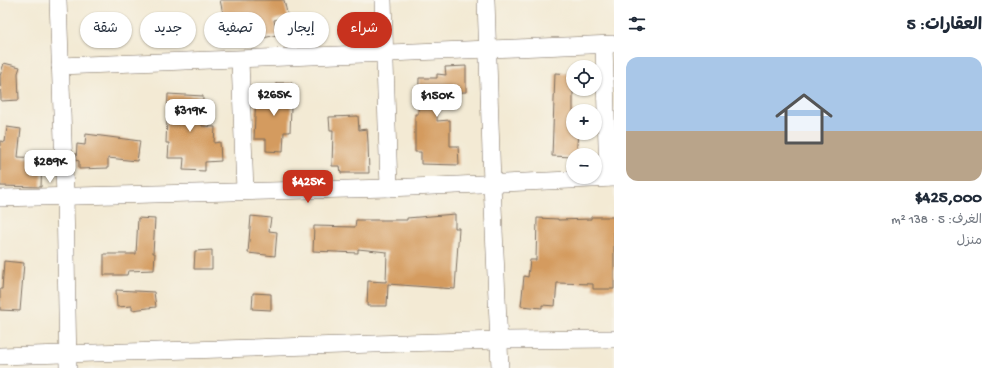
<!DOCTYPE html>
<html lang="ar">
<meta charset="utf-8">
<style>
:root{--surface:#fff;--page:#f2f2f3;--text:#1f2937;--muted:#747a83;--line:#e0e1e3;--accent:#c8321e}
body{margin:0;font-family:"Gochi Hand","Playpen Sans Arabic",sans-serif;background:var(--page);color:var(--text);direction:rtl;height:100vh;display:flex;flex-direction:column;font-size:15px;white-space:nowrap}
*{box-sizing:border-box;margin:0}
p{font-size:13px;color:var(--muted)}
.icon{flex:none;width:22px;height:22px;fill:none;stroke:currentColor;stroke-width:2;stroke-linecap:round;stroke-linejoin:round}
.map{position:relative;flex:1;overflow:hidden;direction:ltr}
.drawer{display:flex;flex-direction:column;background:var(--surface);width:380px}
.drawer>*{flex:none}
.banner{position:absolute;left:12px;top:12px;width:380px;height:36px;direction:rtl;display:flex;gap:8px}
.fabs{position:absolute;left:566px;top:60px;display:grid;gap:8px}
.fabs a{display:grid;place-items:center;width:36px;height:36px;border-radius:50%;background:var(--surface);box-shadow:0 1px 3px #0004;font-size:20px}
.price{position:absolute;translate:-50% -34px;padding:0 9px;border-radius:8px;background:#fff;color:#222;font-size:13px;line-height:26px;filter:drop-shadow(0 1px 2px #0008)}
.price::after{content:'';position:absolute;left:50%;top:24px;width:12px;height:9px;margin-left:-6px;background:inherit;clip-path:polygon(0 0,100% 0,50% 100%)}
.price.on{background:var(--accent);color:#fff}
ul{padding:0;list-style:none}
li{display:grid;align-content:center;gap:8px;height:212px;padding:0 12px}
li+li{border-top:1px solid var(--line)}
li span{display:grid;place-items:center;height:124px;border-radius:12px;color:#555}
li>.icon{margin-inline-start:auto}
span .icon{width:72px;height:72px;fill:#fffc;stroke-width:1}
li b{font-size:17px}
h2{display:flex;justify-content:space-between;align-items:center;height:48px;padding:0 12px;font-size:17px}
.pill{padding:0 14px;border-radius:18px;background:var(--surface);box-shadow:0 1px 3px #0004;font-size:14px;line-height:36px}
.pill.on{background:var(--accent);color:#fff}
main{display:flex;flex:1;min-height:0}
.map>svg:first-child{display:block}
</style>
<main>
<section class="drawer">
<h2>العقارات: 5<svg class="icon" aria-label="filters" viewBox="0 0 24 24"><path d="M4 7h16M4 17h16"/><circle cx="9" cy="7" r="2"/><circle cx="15" cy="17" r="2"/></svg></h2>
<ul>
<li><span style="background:linear-gradient(#a9c7e8 60%,#b9a48a 0)"><svg class="icon" aria-label="home" viewBox="0 0 24 24"><path d="M3 11l9-7 9 7M6 9v11h12V9"/></svg></span><div><b>$425,000</b><p>الغرف: 5 · 138 m²</p><p>منزل</p></div></li>
</ul>
</section>
<div class="map">
<svg width="614" height="368" viewBox="0 0 614 368">
<rect width="100%" height="100%" fill="#f7f3e8"/>
<filter id="ink" filterUnits="userSpaceOnUse"><feTurbulence type="fractalNoise" baseFrequency=".025" numOctaves="2"/><feDisplacementMap in="SourceGraphic" scale="8" xChannelSelector="R" yChannelSelector="G"/><feConvolveMatrix kernelMatrix="1 2 1 2 8 2 1 2 1" color-interpolation-filters="sRGB"/></filter>
<filter id="wash" filterUnits="userSpaceOnUse"><feTurbulence type="fractalNoise" baseFrequency=".012" numOctaves="4" result="noise"/><feDisplacementMap in="SourceGraphic" scale="16" xChannelSelector="R" yChannelSelector="G"/><feGaussianBlur stdDeviation="0.9" result="paint"/><feColorMatrix in="noise" values="0 0 0 0 0 0 0 0 0 0 0 0 0 0 0 0 0 1.4 0 .05"/><feComposite in="paint" operator="in"/></filter>
<g filter="url(#wash)">
<rect width="100%" height="100%" fill="#f3ead4"/>
<g id="blocks">
<!-- building -->
<g fill="#d49b5f">
<path d="M220,0H284L288,17L274,20L277,35L230,45Z"/>
<path d="M4,63L20,67L18,73L19,100L1,101L0,76Z"/>
<path d="M466,66V92L438,93L437,121L450,120V146H458L459,165L421,164V152H415V114H418L419,78H437V74L446,75L445,67Z"/>
<path d="M555,73L573,74V133H578L576,155H573V157L552,156Z"/>
<path d="M276,83H292L290,132H284L283,152L266,151V139H254L256,93H276Z"/>
<path d="M168,94L203,96L202,126L215,127L214,143L220,142L221,161L205,162V171L183,170L184,158H168L169,143H166Z"/>
<path d="M358,116L359,130L367,129L368,142L369,173H341L340,166H332L333,130H330L329,117Z"/>
<path d="M7,127L21,129L18,157L42,158L41,187L0,186V141L5,142Z"/>
<path d="M86,134L140,141L137,161L108,158V168L79,169V161L76,160L77,144L85,145Z"/>
<path d="M455,214V228H459L455,289L388,284L387,306H367L368,281L386,282L387,252L358,249V253L313,251L314,226L355,227L356,220H407V218Z"/>
<path d="M251,216L271,218L269,231L277,232L275,256L248,253Z"/>
<path d="M591,217H614V289H593V284L557,283L555,306L542,305V308L521,306L524,276L528,277L530,260H536L537,218L558,219V220L591,219Z"/>
<path d="M138,218L155,219L153,253H155L154,270L128,271L127,275H104V254H136Z"/>
<path d="M212,250V269H194L195,251Z"/>
<path d="M4,261L24,263L20,311L0,310V289H2Z"/>
<path d="M116,290L154,292L156,307L132,310V306L117,307Z"/>
<path d="M253,293L271,294V310L252,309Z"/>
</g>
</g>
</g>
<g filter="url(#ink)">
<use href="#blocks" fill-opacity="0" stroke="#7b6d5e" stroke-width="1"/>
<g fill="none" stroke-linecap="round" stroke-linejoin="round">
<defs>
<g id="street">
<path d="M58,0L65,196L68,368"/>
<path d="M383,0L389,188"/>
<path d="M486,0L492,183L500,368"/>
<path d="M604,45L608,178"/>
<path d="M240,60L245,191"/>
<path d="M60,66L614,44"/>
<path d="M0,198L389,188L614,178"/>
<path d="M0,356L499,340L614,339"/>
</g>
</defs>
<!-- street casing -->
<use href="#street" stroke="#7b6d5e" stroke-width="18"/>
<!-- street -->
<use href="#street" stroke="#fff" stroke-width="17"/>
</g>
</g>
</svg>
<div class="fabs">
<a><svg class="icon" aria-label="locate" viewBox="0 0 24 24"><circle cx="12" cy="12" r="6"/><path d="M12 2v4M12 18v4M2 12h4M18 12h4"/></svg></a>
<a>+</a>
<a>−</a>
</div>
<b class="price" style="left:274px;top:117px">$265K</b>
<b class="price" style="left:437px;top:118px">$150K</b>
<b class="price" style="left:190px;top:133px">$319K</b>
<b class="price" style="left:50px;top:184px">$289K</b>
<b class="price on" style="left:308px;top:204px">$425K</b>
<div class="banner">
<a class="pill on">شراء</a>
<a class="pill">إيجار</a>
<a class="pill">تصفية</a>
<a class="pill">جديد</a>
<a class="pill">شقة</a>
</div>
</div>
</main>
